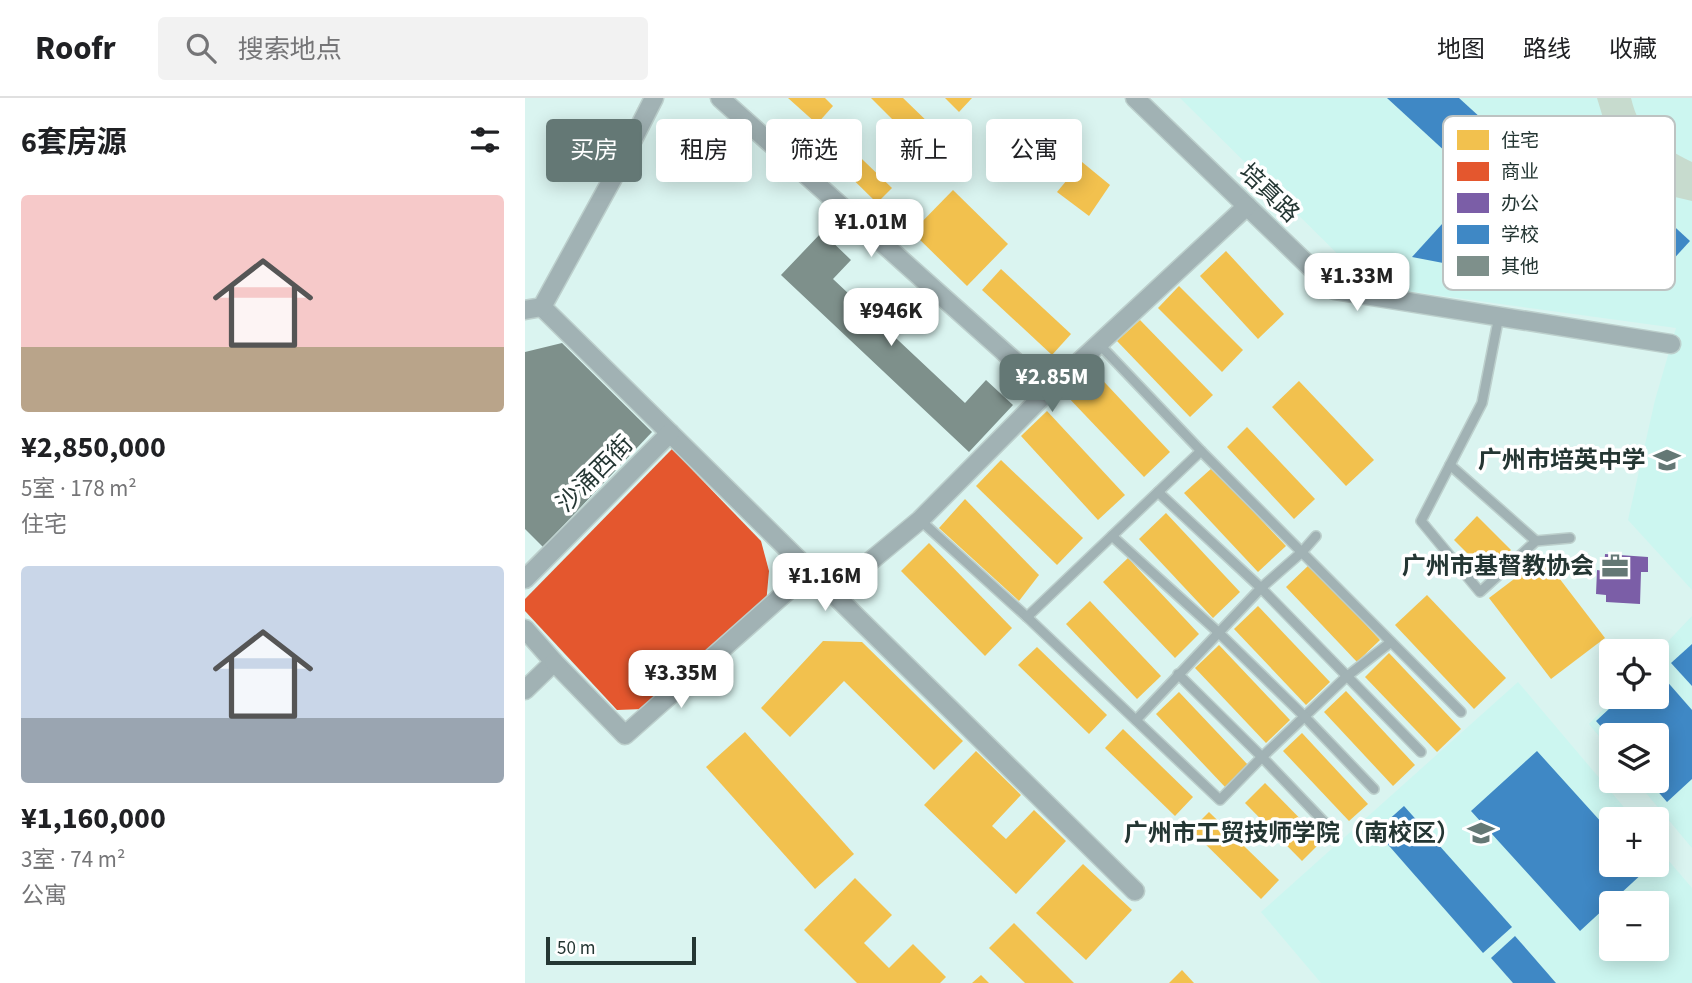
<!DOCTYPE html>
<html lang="zh">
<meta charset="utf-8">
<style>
:root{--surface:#fff;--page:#f2f2f2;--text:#202124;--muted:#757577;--line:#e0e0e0;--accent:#647875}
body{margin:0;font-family:"Source Sans 3","Noto Sans SC",sans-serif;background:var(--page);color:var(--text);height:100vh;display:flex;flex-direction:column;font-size:26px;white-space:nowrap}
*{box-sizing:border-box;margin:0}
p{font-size:23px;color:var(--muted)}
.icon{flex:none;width:38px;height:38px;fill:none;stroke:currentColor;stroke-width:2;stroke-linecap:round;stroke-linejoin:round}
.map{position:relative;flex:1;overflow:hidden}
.sheet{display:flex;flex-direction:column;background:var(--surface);width:525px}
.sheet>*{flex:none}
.hud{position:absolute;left:21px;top:21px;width:665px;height:63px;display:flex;gap:14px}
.controls{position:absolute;left:1074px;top:541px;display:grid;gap:14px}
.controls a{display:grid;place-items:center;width:70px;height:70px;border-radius:7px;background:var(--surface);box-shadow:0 4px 18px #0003;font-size:35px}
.scale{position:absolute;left:21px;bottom:18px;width:150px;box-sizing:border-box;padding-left:7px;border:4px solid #243633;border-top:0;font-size:19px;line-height:24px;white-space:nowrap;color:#243633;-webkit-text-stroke:5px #fff;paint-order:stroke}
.price{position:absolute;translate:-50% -60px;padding:0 16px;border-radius:14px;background:#fff;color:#222;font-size:23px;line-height:46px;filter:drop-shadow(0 2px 4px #0008)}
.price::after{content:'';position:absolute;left:50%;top:42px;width:21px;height:16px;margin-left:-10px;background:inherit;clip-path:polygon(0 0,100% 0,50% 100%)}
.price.current{background:var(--accent);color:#fff}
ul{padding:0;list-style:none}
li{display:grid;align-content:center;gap:14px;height:371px;padding:0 21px}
li span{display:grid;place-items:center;height:217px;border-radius:7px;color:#555}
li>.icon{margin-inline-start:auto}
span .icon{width:126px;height:126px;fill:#fffc;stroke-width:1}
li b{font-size:30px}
h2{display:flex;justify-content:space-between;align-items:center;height:84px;padding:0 21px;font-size:30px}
.pill{padding:0 24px;border-radius:7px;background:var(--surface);box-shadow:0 4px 18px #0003;font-size:24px;line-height:63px}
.pill.current{background:var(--accent);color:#fff}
header{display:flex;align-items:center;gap:42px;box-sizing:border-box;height:98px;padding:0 35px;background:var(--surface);border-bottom:2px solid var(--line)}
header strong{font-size:33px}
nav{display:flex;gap:38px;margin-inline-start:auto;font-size:24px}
.search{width:490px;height:63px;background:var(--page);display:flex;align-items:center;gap:18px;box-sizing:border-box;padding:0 24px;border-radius:7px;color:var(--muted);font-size:26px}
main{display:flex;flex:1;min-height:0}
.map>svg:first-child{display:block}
</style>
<header>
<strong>Roofr</strong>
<div class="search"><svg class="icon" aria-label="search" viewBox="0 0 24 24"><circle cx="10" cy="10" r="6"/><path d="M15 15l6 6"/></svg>搜索地点</div>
<nav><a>地图</a><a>路线</a><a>收藏</a></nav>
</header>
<main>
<section class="sheet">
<h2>6套房源<svg class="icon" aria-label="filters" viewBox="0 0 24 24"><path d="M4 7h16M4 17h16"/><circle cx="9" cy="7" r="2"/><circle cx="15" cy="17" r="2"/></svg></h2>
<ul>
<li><span style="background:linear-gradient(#f6c9c9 70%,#b9a48a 0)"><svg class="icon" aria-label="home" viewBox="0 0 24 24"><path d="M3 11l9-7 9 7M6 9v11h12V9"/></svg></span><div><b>¥2,850,000</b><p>5室 · 178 m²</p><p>住宅</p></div></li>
<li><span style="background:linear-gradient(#c9d6e8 70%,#9aa5b1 0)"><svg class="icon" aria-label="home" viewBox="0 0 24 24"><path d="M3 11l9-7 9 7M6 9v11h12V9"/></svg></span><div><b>¥1,160,000</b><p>3室 · 74 m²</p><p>公寓</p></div></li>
</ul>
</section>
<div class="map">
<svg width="1167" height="885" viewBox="0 0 1167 885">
<rect width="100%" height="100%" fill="#daf4f0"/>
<!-- built -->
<g fill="#ccf6f0" fill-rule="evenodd">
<path d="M655,0H1167V492L1103,422L1130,302L1151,230L845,188Z"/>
<path d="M1167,518V750L1111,683L1132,682V637H1087V654L1064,626L1090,599L1132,598V555Z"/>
<path d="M993,584L1109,721H1087V766H1132V749L1167,790V885H796L736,814ZM1087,805H1132V850H1087Z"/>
</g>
<!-- green -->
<path fill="#c7dbce" d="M1072,0H1106C1115,38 1134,47 1167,64V103L1150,99L1110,72L1082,33Z"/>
<!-- homes -->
<g fill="#f2c14e">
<path d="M263,0H300L308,8L292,26Z"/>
<path d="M346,0H378L409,30L393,47Z"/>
<path d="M420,0H447L434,14Z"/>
<path d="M310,35L367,90L352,105L296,50Z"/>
<path d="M557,64L585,87L564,118L532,94Z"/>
<path d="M428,92L483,146L442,188L387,134Z"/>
<path d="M701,153L759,216L733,241L675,178Z"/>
<path d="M476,171L546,236L527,257L457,192Z"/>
<path d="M654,188L718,252L697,274L633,210Z"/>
<path d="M615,222L688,297L665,319L592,243Z"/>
<path d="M567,271L645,354L619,379L540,296Z"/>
<path d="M774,283L849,362L821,388L747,309Z"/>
<path d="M522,313L600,397L573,422L496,338Z"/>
<path d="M722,329L790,401L769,421L702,349Z"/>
<path d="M476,362L558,440L532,467L451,388Z"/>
<path d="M687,370L761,448L733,474L659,395Z"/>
<path d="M440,401L514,477L494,503L414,430Z"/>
<path d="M641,415L715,494L688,520L614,441Z"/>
<path d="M952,418L986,452L962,475L929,442Z"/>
<path d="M404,445L487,530L460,558L376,473Z"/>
<path d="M1018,459L1080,540L1026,581L964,500Z"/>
<path d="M603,460L674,536L650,560L578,484Z"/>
<path d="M785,466L855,542L832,564L761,489Z"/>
<path d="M902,497L981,580L949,611L870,527Z"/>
<path d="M565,503L636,578L612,601L541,526Z"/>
<path d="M733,508L805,584L781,607L709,531Z"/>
<path d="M298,543L337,544L438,643L409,672L319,583L265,639L236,610Z"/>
<path d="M694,547L765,622L741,645L670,570Z"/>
<path d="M512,549L582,617L564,636L493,567Z"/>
<path d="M864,555L936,631L912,654L840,579Z"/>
<path d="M821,593L890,667L868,688L799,614Z"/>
<path d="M654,594L724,668L701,690L631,616Z"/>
<path d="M598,631L668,699L650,718L580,650Z"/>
<path d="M220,634L329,756L290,791L181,669Z"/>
<path d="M777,635L843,706L824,723L758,653Z"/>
<path d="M451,653L496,697L467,728L481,741L509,712L541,743L491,796L399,707Z"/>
<path d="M740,685L797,743L777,763L720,705Z"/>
<path d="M684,714L754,782L736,801L666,732Z"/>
<path d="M558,766L607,812L561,862L511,815Z"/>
<path d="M330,780L367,817L339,845L364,870L388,846L421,879L415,885H332L279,832Z"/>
<path d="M489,825L549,885H500L464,850Z"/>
<path d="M657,872L669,885H644Z"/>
<path d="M456,877L464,885H447Z"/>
</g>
<!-- shops -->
<path fill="#e4572e" d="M147,351L236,443L244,473L241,506L118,611L92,612L0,513V501Z"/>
<!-- offices -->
<path fill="#7b5ea7" d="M1080,456L1123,459V474H1116L1115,506L1081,504V497L1071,496L1072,472L1079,473Z"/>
<!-- schools -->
<g fill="#3f88c5">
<path d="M862,0H934L968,31L935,67Z"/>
<path d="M958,81L1025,142L991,179L887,159Z"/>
<path d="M1101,84L1165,143L1133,178L1069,120Z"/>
<path d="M1167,546V588L1146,565Z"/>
<path d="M1132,572L1167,612V681L1142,704L1123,682H1132V637H1087V641L1071,623L1098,598H1132Z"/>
<path d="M1012,653L1087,736V766H1115L1120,773L1055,833L946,713Z"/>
<path d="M879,708L987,829L958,855L851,733Z"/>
<path d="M990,838L1031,885H988L966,860Z"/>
</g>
<!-- building -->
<g fill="#7e908b">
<path d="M297,134L326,162L308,181L440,305L461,282L488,307L444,354L256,177Z"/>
<path d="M37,245L127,334L18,449L0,431V254Z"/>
</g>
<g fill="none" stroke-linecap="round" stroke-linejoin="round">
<defs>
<g id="lane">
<path d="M974,218L957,305L896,423L955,494L1011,443L1045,440"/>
<path d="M574,246L676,353L936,614"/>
<path d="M925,367L1011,443"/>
<path d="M633,394L736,490L896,654"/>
<path d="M395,422L502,519L695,702L737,659L821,579L866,544"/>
<path d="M587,438L693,534L779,618L849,691"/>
<path d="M502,519L676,353"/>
<path d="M653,576L737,659L802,727"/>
<path d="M611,622L736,490L777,454L791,438"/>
</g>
<g id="street">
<path d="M195,0L523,293"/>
<path d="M610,0L809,192L1146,246"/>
<path d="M17,209L610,793"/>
<path d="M0,212L17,209L94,69L129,0"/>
<path d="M0,481L145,335"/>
<path d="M307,495L395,422L523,293L722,108"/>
<path d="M0,531L29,564L0,592"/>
<path d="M29,564L100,637L285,473"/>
</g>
</defs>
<!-- lane casing -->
<use href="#lane" stroke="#bccfcc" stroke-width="12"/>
<!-- street casing -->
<use href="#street" stroke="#bccfcc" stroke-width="21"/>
<!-- lane -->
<use href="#lane" stroke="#a1b2b4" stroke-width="9"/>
<!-- street -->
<use href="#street" stroke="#a1b2b4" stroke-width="18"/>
</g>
<!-- icons -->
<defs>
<symbol id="school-bare" viewBox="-9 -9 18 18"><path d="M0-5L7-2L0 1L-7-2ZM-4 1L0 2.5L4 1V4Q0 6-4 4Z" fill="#647875" stroke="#fff" stroke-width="2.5" paint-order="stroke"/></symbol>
<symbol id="office-bare" viewBox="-9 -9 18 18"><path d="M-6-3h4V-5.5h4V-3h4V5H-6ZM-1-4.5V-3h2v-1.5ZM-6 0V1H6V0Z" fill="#647875" stroke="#fff" stroke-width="2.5" paint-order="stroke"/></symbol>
<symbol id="university-bare" viewBox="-9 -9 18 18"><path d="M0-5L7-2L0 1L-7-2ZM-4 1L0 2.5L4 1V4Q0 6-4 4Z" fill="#647875" stroke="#fff" stroke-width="2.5" paint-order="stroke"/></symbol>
</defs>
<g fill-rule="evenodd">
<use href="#school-bare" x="1123" y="343" width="38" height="38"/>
<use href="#office-bare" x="1071" y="449" width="38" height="38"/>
<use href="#university-bare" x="937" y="716" width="38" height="38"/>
</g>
<g text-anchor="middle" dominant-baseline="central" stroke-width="7" stroke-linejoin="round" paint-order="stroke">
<!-- street labels -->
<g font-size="24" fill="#243633" stroke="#fff">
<text transform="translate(744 95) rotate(44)">培真路</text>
<text transform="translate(70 376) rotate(-45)">沙涌西街</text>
</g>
<!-- poi labels -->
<g font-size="24" font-weight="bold" fill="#243633" stroke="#fff" text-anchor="end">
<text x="1121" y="362">广州市培英中学</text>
<text x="1069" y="468">广州市基督教协会</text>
<text x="935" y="735">广州市工贸技师学院（南校区）</text>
</g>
</g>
<!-- legend -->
<rect x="918" y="18" width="232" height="174" rx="10" fill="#fff" stroke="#bdc3c2" stroke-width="2"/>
<rect x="932" y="32" width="32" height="20" fill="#f2c14e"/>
<rect x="932" y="64" width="32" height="19" fill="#e4572e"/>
<rect x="932" y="95" width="32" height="20" fill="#7b5ea7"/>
<rect x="932" y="127" width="32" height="19" fill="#3f88c5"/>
<rect x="932" y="158" width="32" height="20" fill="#7e908b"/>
<g font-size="19" fill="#243633">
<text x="976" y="49">住宅</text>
<text x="976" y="80">商业</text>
<text x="976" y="112">办公</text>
<text x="976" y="143">学校</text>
<text x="976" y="175">其他</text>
</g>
</svg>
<div class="controls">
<a><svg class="icon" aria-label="locate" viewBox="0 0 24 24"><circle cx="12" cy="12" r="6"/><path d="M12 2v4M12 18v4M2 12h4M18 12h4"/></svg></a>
<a><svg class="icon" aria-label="layers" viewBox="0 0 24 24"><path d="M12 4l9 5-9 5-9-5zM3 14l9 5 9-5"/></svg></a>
<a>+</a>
<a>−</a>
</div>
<div class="scale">50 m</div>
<b class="price" style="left:346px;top:161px">¥1.01M</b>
<b class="price" style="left:832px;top:215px">¥1.33M</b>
<b class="price" style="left:366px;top:250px">¥946K</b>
<b class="price current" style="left:527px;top:316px">¥2.85M</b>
<b class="price" style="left:300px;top:515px">¥1.16M</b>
<b class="price" style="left:156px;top:612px">¥3.35M</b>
<div class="hud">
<a class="pill current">买房</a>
<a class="pill">租房</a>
<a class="pill">筛选</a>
<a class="pill">新上</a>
<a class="pill">公寓</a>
</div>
</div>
</main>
